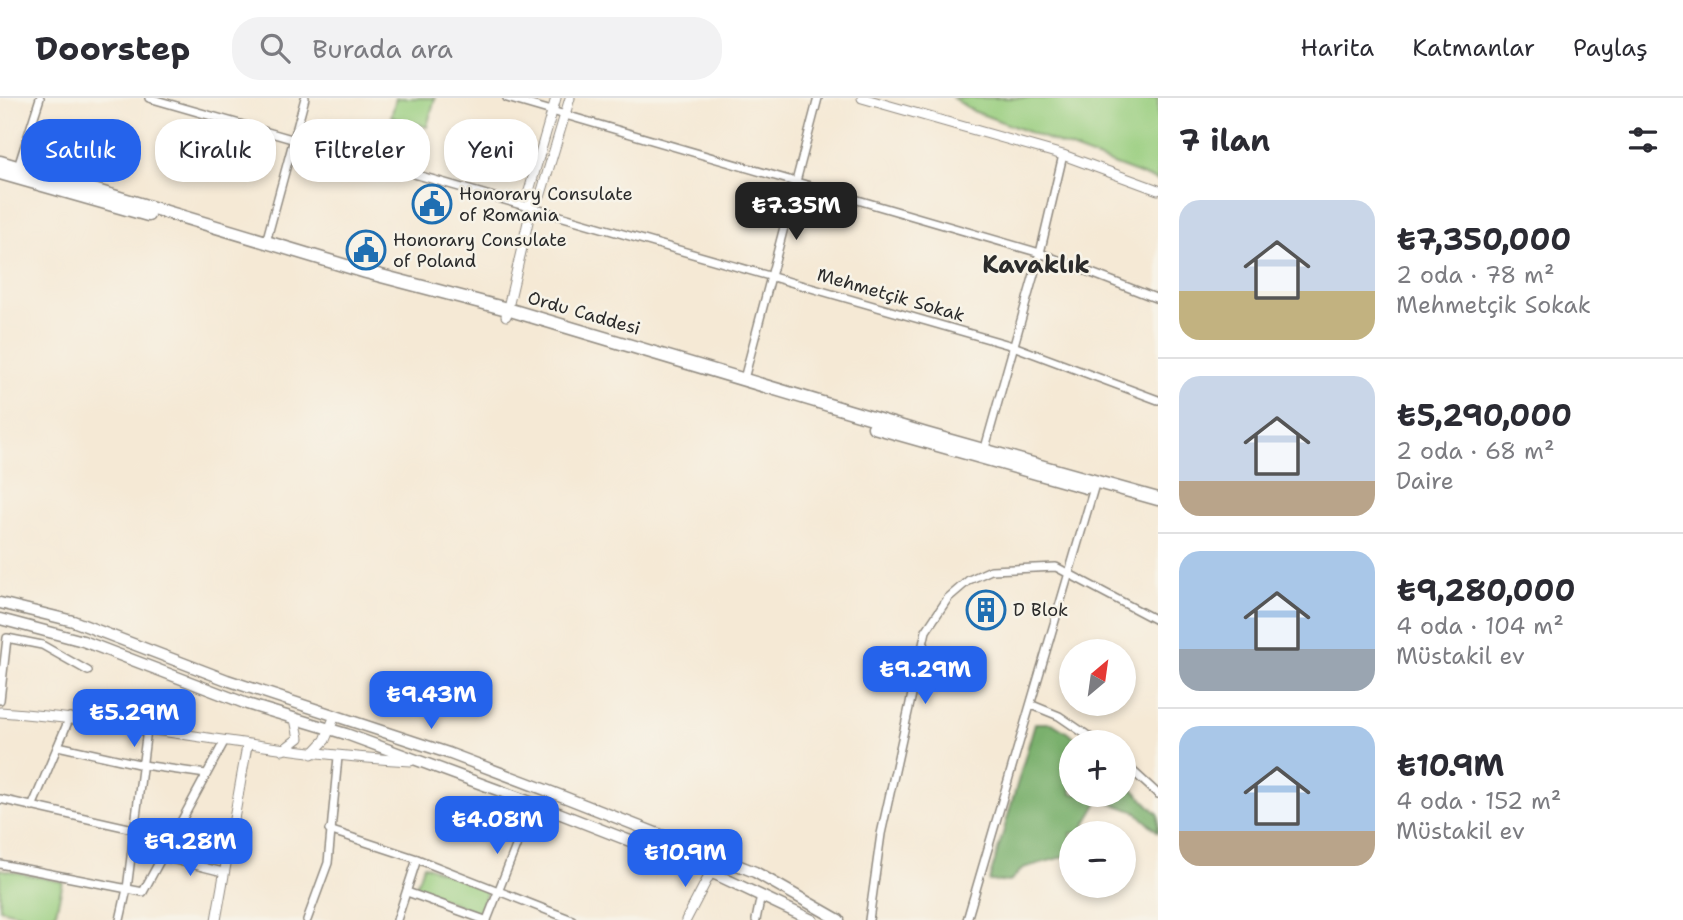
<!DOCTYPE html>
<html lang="tr">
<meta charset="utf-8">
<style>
:root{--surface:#fff;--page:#f2f2f3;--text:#2b2b33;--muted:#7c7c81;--line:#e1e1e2;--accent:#2563eb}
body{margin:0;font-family:"Shantell Sans",sans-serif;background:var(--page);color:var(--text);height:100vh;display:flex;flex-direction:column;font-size:26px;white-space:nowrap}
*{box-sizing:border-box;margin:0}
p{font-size:23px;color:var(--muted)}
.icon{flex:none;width:38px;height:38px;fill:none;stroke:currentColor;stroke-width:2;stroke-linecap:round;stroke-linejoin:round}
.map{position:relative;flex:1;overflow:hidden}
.panel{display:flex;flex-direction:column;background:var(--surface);width:525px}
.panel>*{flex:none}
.top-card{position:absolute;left:21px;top:21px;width:665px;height:63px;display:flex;gap:14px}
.needle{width:46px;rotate:29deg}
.tools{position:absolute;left:1059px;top:541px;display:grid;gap:14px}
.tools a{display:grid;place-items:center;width:77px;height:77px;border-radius:50%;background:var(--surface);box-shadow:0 4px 10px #0003;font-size:35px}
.price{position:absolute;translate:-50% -60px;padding:0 16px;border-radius:14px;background:var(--accent);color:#fff;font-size:23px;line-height:46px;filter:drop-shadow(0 2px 4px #0008)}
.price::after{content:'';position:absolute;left:50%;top:42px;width:21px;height:16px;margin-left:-10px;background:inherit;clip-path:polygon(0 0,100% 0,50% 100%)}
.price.active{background:#222;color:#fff}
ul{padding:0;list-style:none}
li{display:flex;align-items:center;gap:21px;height:175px;padding:0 21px}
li+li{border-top:2px solid var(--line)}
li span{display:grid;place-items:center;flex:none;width:196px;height:140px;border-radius:21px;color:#555}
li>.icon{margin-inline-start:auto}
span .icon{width:84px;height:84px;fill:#fffc;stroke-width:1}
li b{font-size:30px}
h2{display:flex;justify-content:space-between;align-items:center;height:84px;padding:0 21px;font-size:30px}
.chip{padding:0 24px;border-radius:28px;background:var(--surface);box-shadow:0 4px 10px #0003;font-size:24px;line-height:63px}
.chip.active{background:var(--accent);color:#fff}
header{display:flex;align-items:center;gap:42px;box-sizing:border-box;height:98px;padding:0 35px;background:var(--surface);border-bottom:2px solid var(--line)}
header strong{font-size:33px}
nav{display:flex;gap:38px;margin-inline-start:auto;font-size:24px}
.search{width:490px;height:63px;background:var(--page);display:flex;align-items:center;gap:18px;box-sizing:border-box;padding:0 24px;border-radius:28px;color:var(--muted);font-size:26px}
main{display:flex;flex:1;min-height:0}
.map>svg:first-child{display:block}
</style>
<header>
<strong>Doorstep</strong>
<div class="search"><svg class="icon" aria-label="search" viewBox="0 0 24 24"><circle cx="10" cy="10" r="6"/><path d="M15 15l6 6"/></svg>Burada ara</div>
<nav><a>Harita</a><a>Katmanlar</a><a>Paylaş</a></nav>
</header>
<main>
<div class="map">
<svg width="1158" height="822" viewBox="0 0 1158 822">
<rect width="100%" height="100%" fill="#f7f3e8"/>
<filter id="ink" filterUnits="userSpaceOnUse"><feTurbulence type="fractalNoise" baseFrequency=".0143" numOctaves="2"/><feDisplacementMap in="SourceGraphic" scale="14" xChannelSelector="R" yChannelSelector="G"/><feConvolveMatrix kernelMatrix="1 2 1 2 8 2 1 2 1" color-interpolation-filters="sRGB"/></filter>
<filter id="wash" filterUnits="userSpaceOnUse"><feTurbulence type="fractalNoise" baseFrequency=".00686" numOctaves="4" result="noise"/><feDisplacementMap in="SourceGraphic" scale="28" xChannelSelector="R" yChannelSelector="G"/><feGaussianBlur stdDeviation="1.57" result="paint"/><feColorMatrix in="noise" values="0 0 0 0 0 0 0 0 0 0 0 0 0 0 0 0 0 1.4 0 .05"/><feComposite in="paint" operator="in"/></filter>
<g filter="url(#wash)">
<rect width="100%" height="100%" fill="#f5e9d5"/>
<!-- green -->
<g fill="#98cd7e" stroke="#627c54" stroke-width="2">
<path d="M396,0H435L427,29L391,19Z"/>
<path d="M953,0H1158V83L973,13Z"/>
<path d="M424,767L488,791L479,815L415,790Z"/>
<path d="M0,771L63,784L54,822H41L0,811Z"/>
</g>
<!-- forest -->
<path fill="#7ab06d" stroke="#526e4c" stroke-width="2" d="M1035,625H1052L1082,644H1071V696H1124V682L1158,716V734L1136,714L1100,701L1080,735H1071V752L1067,758L1023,770L1009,784L989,783Z"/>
</g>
<g filter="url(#ink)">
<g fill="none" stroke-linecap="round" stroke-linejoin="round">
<defs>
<g id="minor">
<path d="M149,0L1013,248L1158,302"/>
<path d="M507,0L1040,155L1158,201"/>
<path d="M18,69L40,0"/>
<path d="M266,144L305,0"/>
<path d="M744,281L818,0"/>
<path d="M985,350L1040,155L1063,57"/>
<path d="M0,602L7,540L42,547L88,573"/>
<path d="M1032,607L1059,618L1097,644"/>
<path d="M58,648L143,667L206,676"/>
<path d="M1124,665L1158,696"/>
<path d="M0,701L173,740"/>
<path d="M32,709L70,619"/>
<path d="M329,732L417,761L572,822"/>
<path d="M163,759L223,774"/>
<path d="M0,766L143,794L224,644"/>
<path d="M407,794L485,822"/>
<path d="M120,822L127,791L147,631"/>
<path d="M307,822L328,765L338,659"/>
<path d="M397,822L417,761"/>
<path d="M487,822L533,705"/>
<path d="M756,822L761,797"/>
<path d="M869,822L881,736L926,533L948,500L969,482L991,472L1056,469L1158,523"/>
<path d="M967,822L1096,383"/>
</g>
<g id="tertiary">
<path d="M862,0L1063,57L1158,92"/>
<path d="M532,106L541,96L570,0"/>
<path d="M506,218L531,111L529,93L556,0"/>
<path d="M0,614C138,624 273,656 411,663"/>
<path d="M283,652L299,640L295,621"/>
<path d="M312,656L325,642L334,620"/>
<path d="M216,822L247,648"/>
<path d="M686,822L711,774"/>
</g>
<g id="secondary">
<path d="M0,505L73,523L227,582L448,655L559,697L755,774L839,822"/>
<path d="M0,521L83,543L247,606L346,636L533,705L717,777L812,822"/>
</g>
<g id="primary">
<path d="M0,64L366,174L507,211L926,336L1158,401"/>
<path d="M0,75L148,117"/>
<path d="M874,329L1086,389"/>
</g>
</defs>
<!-- minor casing -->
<use href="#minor" stroke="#908a80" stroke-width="10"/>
<!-- tertiary casing -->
<use href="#tertiary" stroke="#908a80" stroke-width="11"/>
<!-- secondary casing -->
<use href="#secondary" stroke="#908a80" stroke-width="13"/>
<!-- primary casing -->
<use href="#primary" stroke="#908a80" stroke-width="15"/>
<!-- minor -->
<use href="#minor" stroke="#fff" stroke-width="7"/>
<!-- tertiary -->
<use href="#tertiary" stroke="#fff" stroke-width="9"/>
<!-- secondary -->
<use href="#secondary" stroke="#fff" stroke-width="10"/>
<!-- primary -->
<use href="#primary" stroke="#fff" stroke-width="12"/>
</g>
</g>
<!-- icons -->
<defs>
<symbol id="civic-ring" viewBox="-11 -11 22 22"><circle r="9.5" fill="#f7f3e8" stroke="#1f6fb2" stroke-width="1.5"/><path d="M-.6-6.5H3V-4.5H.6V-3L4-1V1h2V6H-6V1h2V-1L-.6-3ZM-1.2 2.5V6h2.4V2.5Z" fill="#1f6fb2"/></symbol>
<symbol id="building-ring" viewBox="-11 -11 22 22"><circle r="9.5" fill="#f7f3e8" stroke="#1f6fb2" stroke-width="1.5"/><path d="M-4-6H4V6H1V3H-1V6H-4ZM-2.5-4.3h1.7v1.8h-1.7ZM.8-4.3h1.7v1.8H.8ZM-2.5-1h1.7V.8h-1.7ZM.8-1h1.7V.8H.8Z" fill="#1f6fb2"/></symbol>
</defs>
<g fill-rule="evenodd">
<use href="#civic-ring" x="410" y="84" width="44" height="44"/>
<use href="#civic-ring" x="344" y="130" width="44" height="44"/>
<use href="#building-ring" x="964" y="490" width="44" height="44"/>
</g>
<g text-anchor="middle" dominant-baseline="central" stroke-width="5" stroke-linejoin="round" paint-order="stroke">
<!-- poi labels -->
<g font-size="18" fill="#2b2b2b" stroke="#f7f3e8" text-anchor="start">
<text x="459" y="96">Honorary Consulate<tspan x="459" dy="21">of Romania</tspan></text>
<text x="393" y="142">Honorary Consulate<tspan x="393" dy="21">of Poland</tspan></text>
<text x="1013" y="512">D Blok</text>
</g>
<!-- street labels -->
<g font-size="18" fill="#2b2b2b" stroke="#f7f3e8">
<text transform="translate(891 197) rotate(16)">Mehmetçik Sokak</text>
<text transform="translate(584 215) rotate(16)">Ordu Caddesi</text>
</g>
<!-- district labels -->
<g font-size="24" font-weight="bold" fill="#2b2b2b" stroke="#f7f3e8">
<text x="1036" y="167">Kavaklık</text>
</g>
</g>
</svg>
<div class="tools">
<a><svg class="needle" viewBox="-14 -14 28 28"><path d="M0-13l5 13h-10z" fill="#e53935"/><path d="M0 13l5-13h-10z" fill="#7c7c81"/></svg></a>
<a>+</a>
<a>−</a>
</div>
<b class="price active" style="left:796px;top:144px">₺7.35M</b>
<b class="price" style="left:925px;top:608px">₺9.29M</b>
<b class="price" style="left:431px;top:633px">₺9.43M</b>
<b class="price" style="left:134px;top:651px">₺5.29M</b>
<b class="price" style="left:497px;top:758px">₺4.08M</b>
<b class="price" style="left:190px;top:780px">₺9.28M</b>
<b class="price" style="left:685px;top:791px">₺10.9M</b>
<div class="top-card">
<a class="chip active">Satılık</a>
<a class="chip">Kiralık</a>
<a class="chip">Filtreler</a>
<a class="chip">Yeni</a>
</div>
</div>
<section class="panel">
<h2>7 ilan<svg class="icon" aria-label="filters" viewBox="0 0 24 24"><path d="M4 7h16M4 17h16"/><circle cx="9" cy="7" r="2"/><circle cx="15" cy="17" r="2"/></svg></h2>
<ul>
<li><span style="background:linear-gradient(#c9d6e8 65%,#c2b280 0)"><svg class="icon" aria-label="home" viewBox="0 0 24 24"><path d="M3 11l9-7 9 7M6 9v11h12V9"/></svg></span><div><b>₺7,350,000</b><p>2 oda · 78 m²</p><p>Mehmetçik Sokak</p></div></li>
<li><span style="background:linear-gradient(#c9d6e8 75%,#b9a48a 0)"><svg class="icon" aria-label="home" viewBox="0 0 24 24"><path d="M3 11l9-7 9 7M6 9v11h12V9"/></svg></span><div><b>₺5,290,000</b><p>2 oda · 68 m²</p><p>Daire</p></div></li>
<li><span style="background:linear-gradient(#a9c7e8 70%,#9aa5b1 0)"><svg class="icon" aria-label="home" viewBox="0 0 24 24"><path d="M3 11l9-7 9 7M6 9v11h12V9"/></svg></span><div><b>₺9,280,000</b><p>4 oda · 104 m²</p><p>Müstakil ev</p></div></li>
<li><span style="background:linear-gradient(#a9c7e8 75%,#b9a48a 0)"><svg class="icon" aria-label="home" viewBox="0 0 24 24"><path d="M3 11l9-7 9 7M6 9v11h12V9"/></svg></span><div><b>₺10.9M</b><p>4 oda · 152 m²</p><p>Müstakil ev</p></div></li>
</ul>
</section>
</main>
